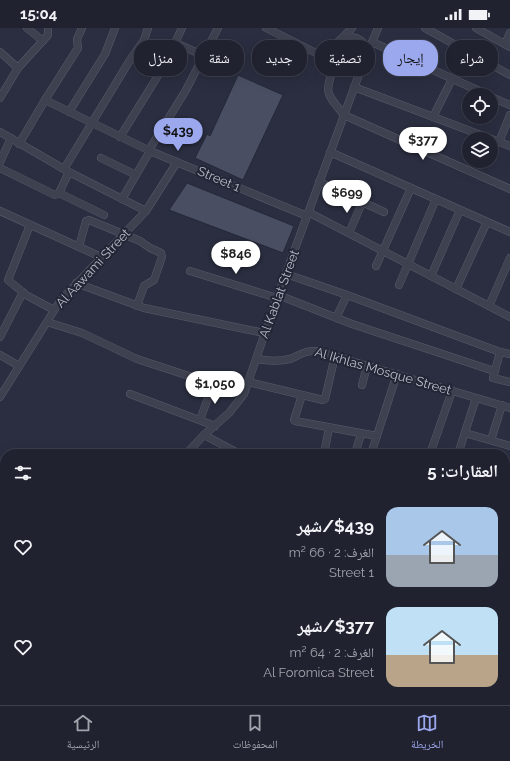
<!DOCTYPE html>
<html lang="ar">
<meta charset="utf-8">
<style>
:root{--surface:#202230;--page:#282a38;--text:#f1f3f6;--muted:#a2a4ab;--line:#3d3f4c;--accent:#9ca8ee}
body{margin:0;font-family:Raleway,"Noto Naskh Arabic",sans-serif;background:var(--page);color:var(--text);direction:rtl;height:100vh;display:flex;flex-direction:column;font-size:15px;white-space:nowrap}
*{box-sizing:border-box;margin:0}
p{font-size:13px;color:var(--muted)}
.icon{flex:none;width:22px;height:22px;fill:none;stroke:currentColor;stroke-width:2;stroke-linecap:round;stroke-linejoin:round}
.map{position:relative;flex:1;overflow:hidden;direction:ltr}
.sheet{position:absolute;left:0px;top:421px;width:510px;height:256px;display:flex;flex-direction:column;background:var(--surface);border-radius:16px 16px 0 0;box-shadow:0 4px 16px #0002,0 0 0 1px var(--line);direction:rtl}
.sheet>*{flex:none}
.top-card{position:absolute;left:12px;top:12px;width:486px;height:36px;direction:rtl;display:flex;gap:8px}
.controls{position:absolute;left:462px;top:60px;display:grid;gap:8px}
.controls a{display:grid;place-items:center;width:36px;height:36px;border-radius:50%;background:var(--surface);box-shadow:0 4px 16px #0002,0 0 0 1px var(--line);font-size:20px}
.price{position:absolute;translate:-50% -34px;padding:0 9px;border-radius:14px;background:#fff;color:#222;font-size:13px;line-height:26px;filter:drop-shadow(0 1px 2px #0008)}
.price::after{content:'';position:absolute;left:50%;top:24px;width:12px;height:9px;margin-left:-6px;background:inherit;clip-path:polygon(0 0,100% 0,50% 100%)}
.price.selected{background:var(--accent);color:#111}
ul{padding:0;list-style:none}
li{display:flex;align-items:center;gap:12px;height:100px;padding:0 12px}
li span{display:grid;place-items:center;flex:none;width:112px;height:80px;border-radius:12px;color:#555}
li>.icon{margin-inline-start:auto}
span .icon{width:48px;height:48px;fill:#fffc;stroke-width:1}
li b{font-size:17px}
h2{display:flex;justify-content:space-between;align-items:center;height:48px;padding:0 12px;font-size:17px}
.pill{padding:0 14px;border-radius:16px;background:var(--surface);box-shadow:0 4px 16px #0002,0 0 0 1px var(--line);font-size:14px;line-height:36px}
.pill.selected{background:var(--accent);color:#111}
.status{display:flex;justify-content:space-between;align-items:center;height:28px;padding:0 20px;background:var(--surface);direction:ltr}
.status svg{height:11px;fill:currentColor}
.tabs{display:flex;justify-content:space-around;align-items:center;height:56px;border-top:1px solid var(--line);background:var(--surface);font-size:11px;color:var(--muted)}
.tabs a{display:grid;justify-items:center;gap:2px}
.tabs .selected{color:var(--accent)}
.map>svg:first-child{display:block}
</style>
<div class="status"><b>15:04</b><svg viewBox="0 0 49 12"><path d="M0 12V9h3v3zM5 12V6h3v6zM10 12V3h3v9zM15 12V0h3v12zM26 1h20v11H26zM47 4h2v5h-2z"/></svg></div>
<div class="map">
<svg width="510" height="677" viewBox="0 0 510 677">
<rect width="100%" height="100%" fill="#2a2e40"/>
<!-- building -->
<g fill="#494e62" stroke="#242838">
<path d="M238,47L283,67L243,152L195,130L207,106L210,108Z"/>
<path d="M187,155L294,198L283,225L169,182Z"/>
</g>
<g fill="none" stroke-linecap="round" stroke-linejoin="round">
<defs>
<g id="street">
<path d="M27,0L43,13"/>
<path d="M266,0L332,33"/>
<path d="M425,0L510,47"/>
<path d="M476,0L510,19"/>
<circle cx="350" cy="27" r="18"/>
<path d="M342,10L352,0"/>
<path d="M372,14L488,67"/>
<path d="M175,15L205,28"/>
<path d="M505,16L510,5"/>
<path d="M370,19L378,0"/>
<path d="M0,24L18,40"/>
<path d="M334,37C325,66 325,64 344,87L510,161"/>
<path d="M354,59L510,118"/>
<path d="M491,69L510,77"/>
<path d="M0,70L18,40L48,7V0"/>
<path d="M45,72L150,123L307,188"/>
<path d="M69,84L105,26L115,0"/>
<path d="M433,89L452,51"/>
<path d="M0,104L69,144L146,183"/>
<path d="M120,109L164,38L182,0"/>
<path d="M499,114L510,87"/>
<path d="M19,116L45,72L78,20L77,11L82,0"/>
<path d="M149,122L186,62L218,0"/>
<path d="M330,124L510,204"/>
<path d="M101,130L136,147"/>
<path d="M0,134L11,110"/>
<path d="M0,140L55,167L59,165L69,144"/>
<path d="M64,141L130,32L144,12L148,0"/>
<path d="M319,154L384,184"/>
<path d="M59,165L104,187"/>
<path d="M122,171L150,123"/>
<path d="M0,183L101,229"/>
<path d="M308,184L510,289"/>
<path d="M30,197L8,252L26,267L54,282"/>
<path d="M349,205L362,175"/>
<path d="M79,219L86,193L89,192L140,213L150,220L161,225L162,229L154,252L144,258L137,278"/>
<path d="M376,238L411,160"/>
<path d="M190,243L277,270"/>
<path d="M286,246L347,267L500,324L510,326"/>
<path d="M431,248L460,182"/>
<path d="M76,255L144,280L264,305"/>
<path d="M399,257L436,171"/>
<path d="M456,261L487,194"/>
<path d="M278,267L352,296L494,343"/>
<path d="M489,278L510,230"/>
<path d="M336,290L347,267"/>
<path d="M47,294L82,305L137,331L244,366"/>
<path d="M0,309L23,264"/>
<path d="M500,324L493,350L510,354"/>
<path d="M0,327L19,338"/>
<path d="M256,331C268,333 278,334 290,331C300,327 306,322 317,323L510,380"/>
<path d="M248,354L323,372L325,371L335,328"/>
<path d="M362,357L367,338"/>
<path d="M130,366L215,398"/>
<path d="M302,367L294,392L295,393L377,408"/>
<path d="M0,369L60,273L146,183L177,134"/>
<path d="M200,392L213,356"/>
<path d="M465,405L510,418"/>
<path d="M204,407L240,426"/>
<path d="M491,412L502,377"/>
<path d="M35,425L38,426"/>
<path d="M186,426L204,407L229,385L244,366L278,267L361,41"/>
<path d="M324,426L329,400"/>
<path d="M355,426L361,406"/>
<path d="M371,426L397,346"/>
<path d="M430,426L452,363"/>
<path d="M458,426L476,370"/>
<path d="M505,450L510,452"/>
<path d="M0,467L5,470"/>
<path d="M505,478L510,481"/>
<path d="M505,499L510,495"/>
<path d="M505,516L510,520"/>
<path d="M505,564L510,559"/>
<path d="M0,579L5,582"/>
<path d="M505,581L510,585"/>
<path d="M505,623L510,628"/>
<path d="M0,649L5,651"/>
<path d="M505,670L510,673"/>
<path d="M57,672L70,677"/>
<path d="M126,672L139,677"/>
<path d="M148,672L149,677"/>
<path d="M300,672L308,677"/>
<path d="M397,672L406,677"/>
<path d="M457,672L465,677"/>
<path d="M11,677L14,672"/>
<path d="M390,677L391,672"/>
<path d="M422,677L424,672"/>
</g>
</defs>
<!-- street casing -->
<use href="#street" stroke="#595c6b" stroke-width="8"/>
<!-- street -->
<use href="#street" stroke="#3e4150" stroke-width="7"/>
</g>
<g text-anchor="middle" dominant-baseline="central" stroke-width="4" stroke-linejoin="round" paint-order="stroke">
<!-- street labels -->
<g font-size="13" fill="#bbbdca" stroke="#222636">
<text transform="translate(219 151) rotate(23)">Street 1</text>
<text transform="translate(93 240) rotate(-47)">Al Aawami Street</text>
<text transform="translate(279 266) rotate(-70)">Al Kablat Street</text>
<text transform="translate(383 343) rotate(16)">Al Ikhlas Mosque Street</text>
</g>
</g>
</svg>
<div class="controls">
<a><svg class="icon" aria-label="locate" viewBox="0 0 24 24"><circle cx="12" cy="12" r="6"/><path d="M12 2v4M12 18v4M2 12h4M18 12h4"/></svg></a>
<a><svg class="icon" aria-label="layers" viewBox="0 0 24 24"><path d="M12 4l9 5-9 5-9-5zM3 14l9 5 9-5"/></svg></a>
</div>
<b class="price selected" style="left:178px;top:124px">$439</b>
<b class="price" style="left:423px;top:133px">$377</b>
<b class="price" style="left:347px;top:186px">$699</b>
<b class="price" style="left:236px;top:247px">$846</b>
<b class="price" style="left:215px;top:377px">$1,050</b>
<div class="top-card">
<a class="pill">شراء</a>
<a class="pill selected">إيجار</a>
<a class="pill">تصفية</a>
<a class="pill">جديد</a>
<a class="pill">شقة</a>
<a class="pill">منزل</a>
</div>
<section class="sheet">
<h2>العقارات: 5<svg class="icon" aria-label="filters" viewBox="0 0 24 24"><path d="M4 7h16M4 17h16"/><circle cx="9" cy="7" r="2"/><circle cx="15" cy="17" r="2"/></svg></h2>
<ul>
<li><span style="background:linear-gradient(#a9c7e8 60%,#9aa5b1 0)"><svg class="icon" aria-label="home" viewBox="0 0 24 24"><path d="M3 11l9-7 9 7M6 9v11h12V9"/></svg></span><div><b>$439/شهر</b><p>الغرف: 2 · 66 m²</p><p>Street 1</p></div><svg class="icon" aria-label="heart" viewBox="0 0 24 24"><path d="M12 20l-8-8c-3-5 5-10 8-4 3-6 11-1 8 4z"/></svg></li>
<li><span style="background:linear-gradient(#bfe0f5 60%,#b9a48a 0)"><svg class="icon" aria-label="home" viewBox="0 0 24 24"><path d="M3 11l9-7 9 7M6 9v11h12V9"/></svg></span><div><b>$377/شهر</b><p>الغرف: 2 · 64 m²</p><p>Al Foromica Street</p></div><svg class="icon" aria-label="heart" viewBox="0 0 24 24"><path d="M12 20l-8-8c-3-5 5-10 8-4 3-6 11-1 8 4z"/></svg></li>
</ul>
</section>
</div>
<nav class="tabs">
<a class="selected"><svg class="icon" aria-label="map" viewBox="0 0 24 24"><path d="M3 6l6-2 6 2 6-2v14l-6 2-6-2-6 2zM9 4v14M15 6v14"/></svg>الخريطة</a>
<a><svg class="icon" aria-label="saved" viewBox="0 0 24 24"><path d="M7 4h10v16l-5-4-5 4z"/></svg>المحفوظات</a>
<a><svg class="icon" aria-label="home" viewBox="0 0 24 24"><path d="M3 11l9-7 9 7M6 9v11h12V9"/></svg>الرئيسية</a>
</nav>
